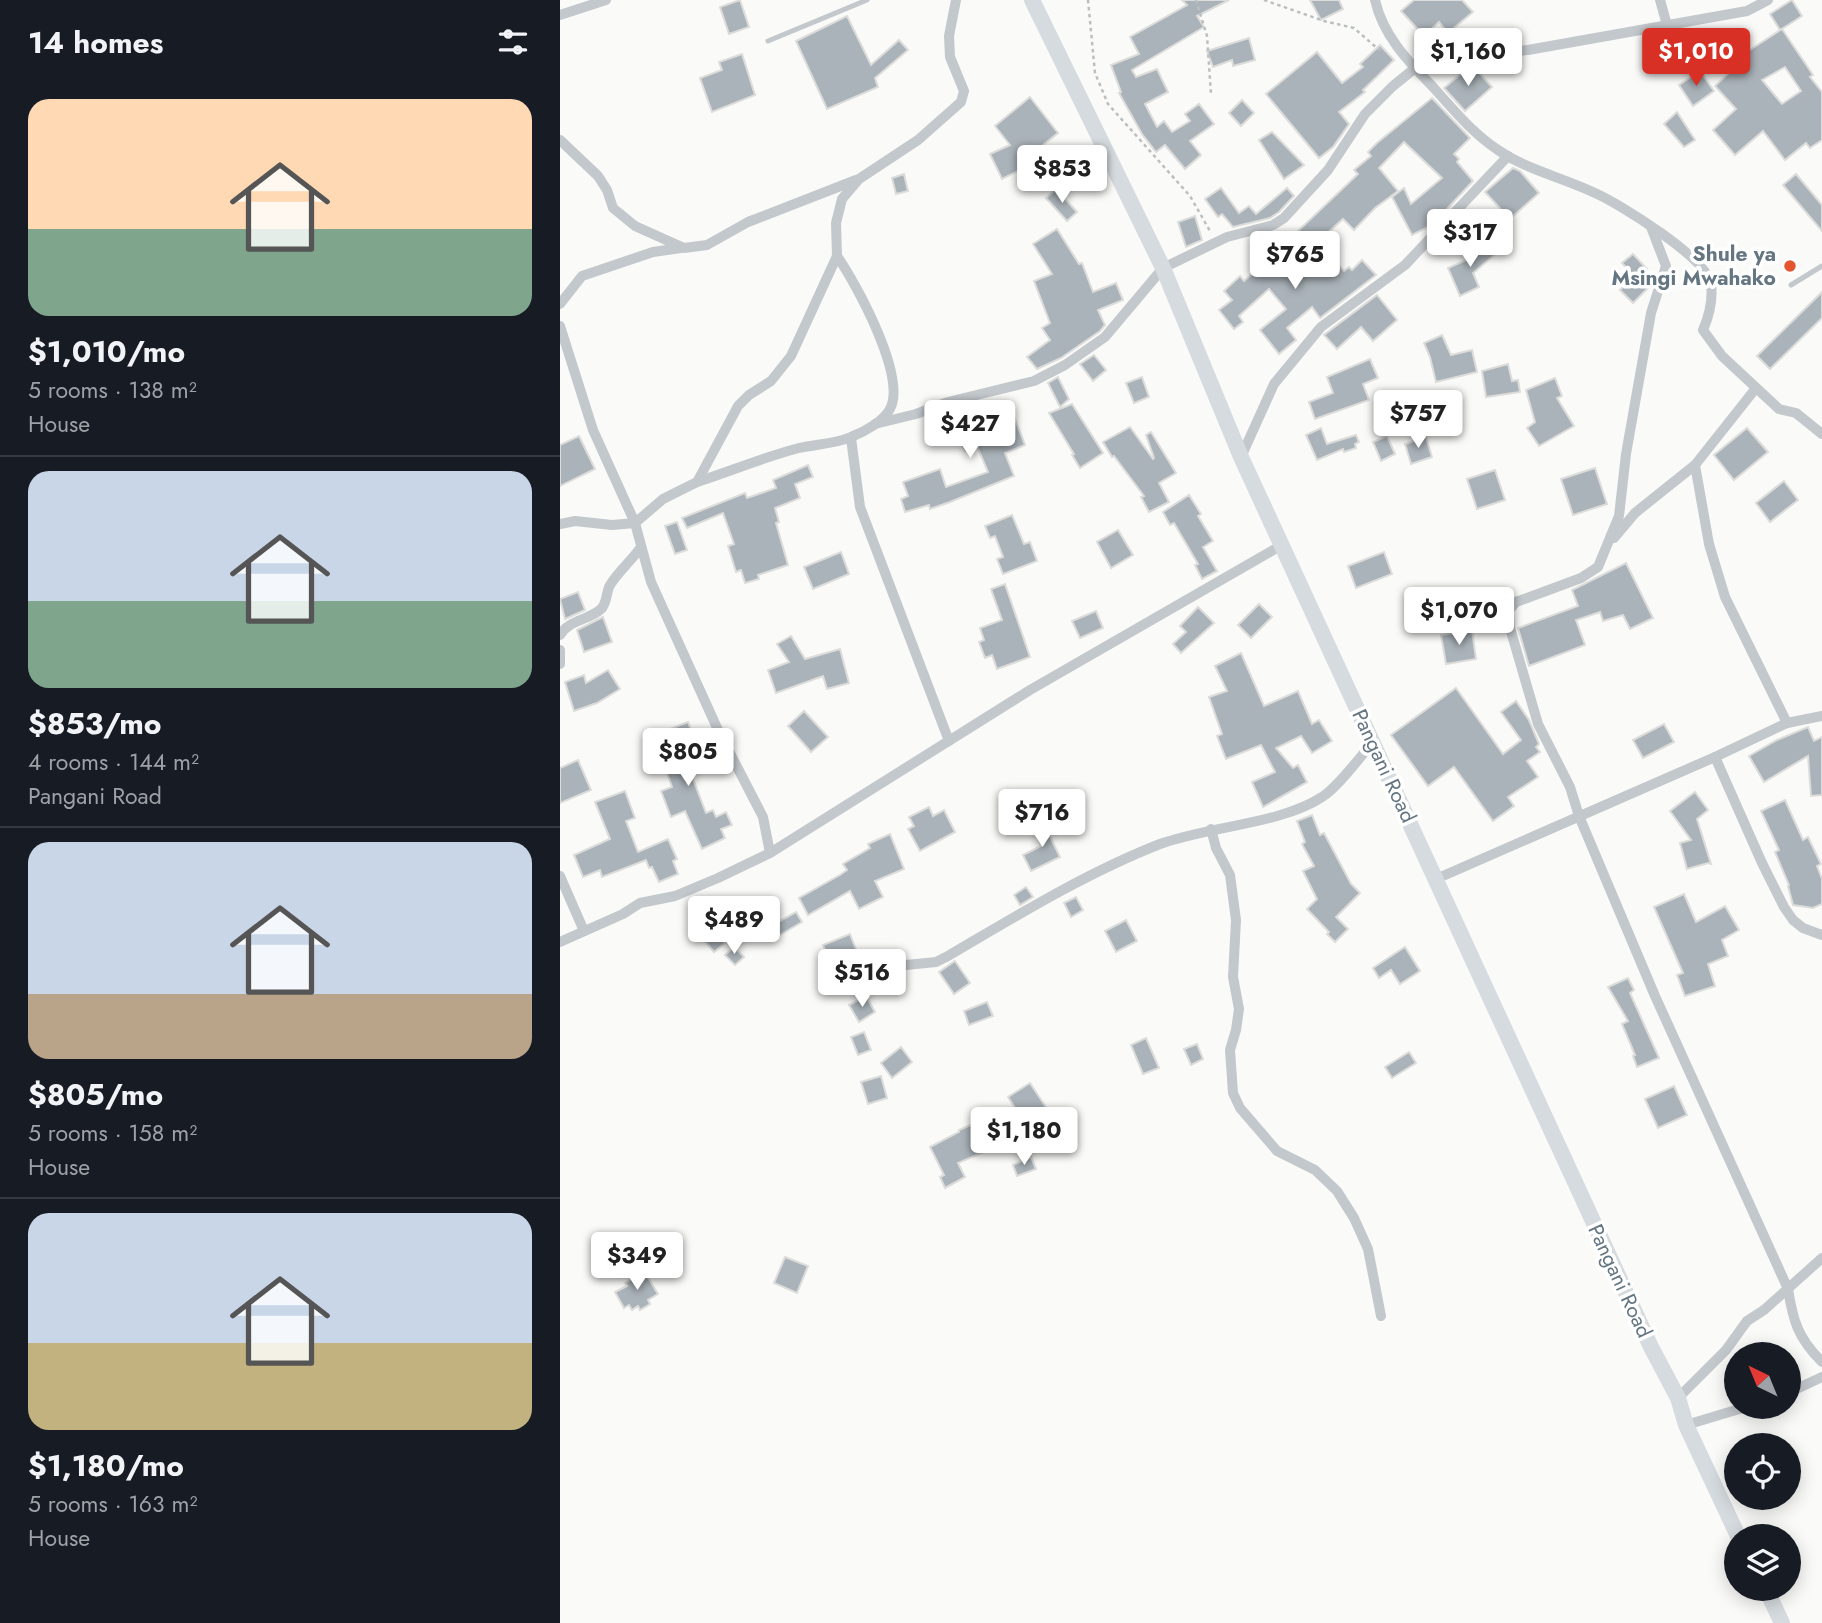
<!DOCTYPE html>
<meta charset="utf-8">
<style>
:root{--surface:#171b24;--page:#242831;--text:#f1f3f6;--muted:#9ea1a6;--line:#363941;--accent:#d93025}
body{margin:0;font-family:Jost,sans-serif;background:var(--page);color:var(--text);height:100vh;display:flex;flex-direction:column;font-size:26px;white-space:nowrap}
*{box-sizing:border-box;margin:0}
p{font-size:23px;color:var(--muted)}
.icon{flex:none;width:38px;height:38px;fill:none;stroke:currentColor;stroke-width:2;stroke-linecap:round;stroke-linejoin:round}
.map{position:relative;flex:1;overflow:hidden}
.details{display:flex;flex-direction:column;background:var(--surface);width:560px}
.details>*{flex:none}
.needle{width:46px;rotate:317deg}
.buttons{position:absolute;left:1164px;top:1342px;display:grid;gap:14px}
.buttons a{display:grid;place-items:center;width:77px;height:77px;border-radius:50%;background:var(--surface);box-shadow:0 4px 18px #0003;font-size:35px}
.price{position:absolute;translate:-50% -60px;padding:0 16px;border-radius:7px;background:#fff;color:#222;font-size:23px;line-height:46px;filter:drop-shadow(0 2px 4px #0008)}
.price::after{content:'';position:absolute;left:50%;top:42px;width:21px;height:16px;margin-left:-10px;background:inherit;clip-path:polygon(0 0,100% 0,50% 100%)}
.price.on{background:var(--accent);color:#fff}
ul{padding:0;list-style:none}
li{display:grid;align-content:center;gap:14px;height:371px;padding:0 28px}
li+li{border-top:2px solid var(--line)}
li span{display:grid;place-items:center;height:217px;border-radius:21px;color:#555}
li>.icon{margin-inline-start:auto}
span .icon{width:126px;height:126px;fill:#fffc;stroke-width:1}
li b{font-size:30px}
h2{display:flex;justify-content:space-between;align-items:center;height:84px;padding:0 28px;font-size:30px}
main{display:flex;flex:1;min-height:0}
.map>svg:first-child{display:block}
</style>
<main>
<section class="details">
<h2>14 homes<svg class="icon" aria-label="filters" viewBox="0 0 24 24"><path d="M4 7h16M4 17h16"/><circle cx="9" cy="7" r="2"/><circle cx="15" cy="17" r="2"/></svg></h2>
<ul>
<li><span style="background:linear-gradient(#ffd9b3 60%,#7fa58c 0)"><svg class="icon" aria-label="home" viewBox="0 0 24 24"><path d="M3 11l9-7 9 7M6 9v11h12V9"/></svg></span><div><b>$1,010/mo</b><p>5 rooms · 138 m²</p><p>House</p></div></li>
<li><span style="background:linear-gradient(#c9d6e8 60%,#7fa58c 0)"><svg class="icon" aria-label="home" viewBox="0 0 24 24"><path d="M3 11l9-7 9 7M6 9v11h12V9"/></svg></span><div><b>$853/mo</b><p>4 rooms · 144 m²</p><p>Pangani Road</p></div></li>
<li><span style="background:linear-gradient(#c9d6e8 70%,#b9a48a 0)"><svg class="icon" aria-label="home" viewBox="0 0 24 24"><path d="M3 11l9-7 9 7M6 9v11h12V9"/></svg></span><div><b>$805/mo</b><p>5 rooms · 158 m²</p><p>House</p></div></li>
<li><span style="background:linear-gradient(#c9d6e8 60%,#c2b280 0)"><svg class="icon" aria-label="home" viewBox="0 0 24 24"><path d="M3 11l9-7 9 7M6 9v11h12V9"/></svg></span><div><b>$1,180/mo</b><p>5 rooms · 163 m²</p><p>House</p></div></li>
</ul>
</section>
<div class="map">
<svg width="1262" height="1623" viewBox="0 0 1262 1623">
<rect width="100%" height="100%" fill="#fafaf8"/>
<!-- building -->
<g fill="#aab3b9" stroke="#dcdcda" stroke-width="2" fill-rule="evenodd">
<path d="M180,0L189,27L169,34L160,7Z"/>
<path d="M622,0H669L637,16L644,27L572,70L576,77L597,69L608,92L585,104L597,127L604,121L612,132L630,121L625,114L639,104L654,124L630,141L641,155L625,169L605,145L596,152L582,134L559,93L561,92L551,65L579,54L570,37L627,5Z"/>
<path d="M750,0H779L783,9L761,20Z"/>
<path d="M854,0H902L913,12L888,33L879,22L864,36L841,11Z"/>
<path d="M1232,0L1242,16L1220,30L1210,14Z"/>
<path d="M287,16L311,65L339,40L348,50L315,78L318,87L267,109L236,41Z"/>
<path d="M1222,29L1253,75L1250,77L1262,92V140L1250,148L1246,143L1225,160L1203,131L1175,155L1153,130L1176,109L1155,86L1170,72L1153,55L1165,43L1179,57ZM1225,67L1241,91L1222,104L1202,80Z"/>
<path d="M689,38L695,60L673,66L672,60L653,67L647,51Z"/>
<path d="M820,45L834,60L803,90L805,92L779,112L789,124L773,147L759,158L706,94L757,52L782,83L803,67L800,64Z"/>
<path d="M182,54L195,95L152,112L140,78L162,70L159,62Z"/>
<path d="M912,65L932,87L905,111L884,88Z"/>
<path d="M1140,71L1154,91L1133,106L1119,85Z"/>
<path d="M470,97L498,133L473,153L479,160L442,179L430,154L450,145L435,126Z"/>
<path d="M872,98L910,138L894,154L899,159L897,162L913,181L872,225L852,235L832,197L844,188L851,204L882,178L844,142L819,168L838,191L815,208L794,230L783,219L752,247L737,232L798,174L794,170L811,156L808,152L817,143Z"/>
<path d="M682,100L694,113L681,126L669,113Z"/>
<path d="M1117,112L1135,140L1124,147L1104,124Z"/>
<path d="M712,132L744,165L724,179L699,140Z"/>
<path d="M953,168L960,171L979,193L950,219L925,192Z"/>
<path d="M344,174L348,191L336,194L332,178Z"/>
<path d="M1236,174L1262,205V231L1223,185Z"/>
<path d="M661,188L679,213L689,206L696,214L727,188L734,196L719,212L710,218L673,227L662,214L658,217L645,199Z"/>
<path d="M496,189L517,212L507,221L486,198Z"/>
<path d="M635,216L642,240L626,247L618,222Z"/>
<path d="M497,229L519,264L522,263L533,292L556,283L563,300L538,310L545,325L540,331L501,358L477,369L467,357L490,340L482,328L490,323L474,281L492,274L473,244Z"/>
<path d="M922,241L934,255L913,273L919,287L900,296L888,268L911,258L907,254Z"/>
<path d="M758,243L784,271L789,267L792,270L802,260L816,275L760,318L752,307L727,328L736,340L719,354L700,330L726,309L709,289L679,316L683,322L674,329L659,310L672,300L664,291L680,276L684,281L712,256L726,271Z"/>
<path d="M1073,254L1087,269L1081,277L1090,286L1073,303L1060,290L1074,277L1062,263Z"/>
<path d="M1262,292V318L1210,369L1197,356Z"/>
<path d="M817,295L837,320L813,341L801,327L777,349L764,335Z"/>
<path d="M882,335L891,355L912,350L917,372L876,382L870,357L864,343Z"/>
<path d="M534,355L546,370L533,381L520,364Z"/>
<path d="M810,359L818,378L803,384L809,400L755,419L749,402L773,393L767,377Z"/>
<path d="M948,364L952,381L958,380L960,392L926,397L922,371Z"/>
<path d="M498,377L509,399L500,407L488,383Z"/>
<path d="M582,377L589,397L574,403L566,383Z"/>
<path d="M995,378L1002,396L997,398L1014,426L979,446L967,428L975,422L966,390Z"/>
<path d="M512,404L543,453L520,468L512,455L514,454L489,413Z"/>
<path d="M450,406L465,445L445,453L454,476L390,502L370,509L369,505L345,512L341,499L348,496L343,482L380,469L386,487L428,472L417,446L405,451L391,417L407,410L411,422Z"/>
<path d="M570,427L593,459L594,458L586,435L591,432L616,473L599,483L609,502L589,512L581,497L584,496L554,456L552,457L543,442Z"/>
<path d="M761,428L767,444L796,435L799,442L795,444L796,448L784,452L783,449L757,460L746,435Z"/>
<path d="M1187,428L1208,452L1174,480L1154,455Z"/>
<path d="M19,436L35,469L0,486V445Z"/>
<path d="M827,436L835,454L821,461L813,442Z"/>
<path d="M866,437L872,457L851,464L845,444Z"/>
<path d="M248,465L253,477L235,484L240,498L215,508L219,522L216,523L228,565L198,575L199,579L185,583L181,570L176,572L168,546L174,544L163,513L127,528L122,518L185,493L187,498L216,488L213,480Z"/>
<path d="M1035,468L1047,504L1013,515L1001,479Z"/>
<path d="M935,470L945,500L917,509L907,479Z"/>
<path d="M1224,481L1238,500L1210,522L1196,503Z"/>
<path d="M629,495L641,514L638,516L653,541L643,547L657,571L642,579L635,565L638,564L614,523L610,525L603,512Z"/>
<path d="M452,515L464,544L470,542L477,561L443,574L437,559L443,557L435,536L430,538L425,526Z"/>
<path d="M117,522L127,550L115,554L105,526Z"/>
<path d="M558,530L573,555L551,568L537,542Z"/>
<path d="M281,552L289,574L253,589L244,567Z"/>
<path d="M824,552L832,574L796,588L788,566Z"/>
<path d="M1066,563L1093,618L1070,629L1063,615L1043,621L1040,612L1016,620L1025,645L969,666L958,628L1018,606L1012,590Z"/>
<path d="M445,584L470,657L437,669L432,655L425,658L419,642L424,640L420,628L442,620L431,589Z"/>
<path d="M18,592L25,610L5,619L0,599Z"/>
<path d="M699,604L712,617L691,638L678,625Z"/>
<path d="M638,607L654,623L621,653L613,644L626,632L620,626Z"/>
<path d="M536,611L543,628L520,638L512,621Z"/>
<path d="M43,617L52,642L24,652L17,630Z"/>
<path d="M912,630L916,659L886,664L881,635Z"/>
<path d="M231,636L245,659L280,649L289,683L267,689L263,676L216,693L208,670L229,662L217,644Z"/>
<path d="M681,653L704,706L738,691L752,724L759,720L772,741L752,753L741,736L716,748L733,768L738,765L747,782L703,807L692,782L715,772L701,745L666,759L657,736L662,734L649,697L667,691L655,666Z"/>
<path d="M48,670L60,689L37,703L14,711L5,682L24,675L26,683Z"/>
<path d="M896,688L943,754L961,740L941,712L956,701L969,720L979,744L976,747L980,752L967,761L978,777L948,797L954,806L933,821L894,767L868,786L831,735Z"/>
<path d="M244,711L268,737L251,752L228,726Z"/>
<path d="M128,722L136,744L122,750L146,813L153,810L156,817L166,812L172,825L161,829L165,838L142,849L125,811L111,817L101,791L112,787L107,773L109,772L95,735Z"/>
<path d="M1104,724L1114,742L1083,758L1073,740Z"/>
<path d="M1248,727L1254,741L1262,737V795L1251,796L1248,756L1204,782L1189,756L1217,740Z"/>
<path d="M18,760L31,790L0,803V768Z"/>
<path d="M65,791L75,818L66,821L78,852L108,839L117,859L113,861L118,874L99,882L92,867L89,868L86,860L42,877L40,870L23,877L14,855L50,839L35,802Z"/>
<path d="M1135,792L1148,810L1137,819L1151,864L1148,863L1127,869L1120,843L1131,840L1110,811Z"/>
<path d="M1225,800L1243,840L1248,837L1261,864L1257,866L1262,879V904L1253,908L1233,905L1228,886L1229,885L1215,852L1219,850L1201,811Z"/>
<path d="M369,807L373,816L384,810L395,832L360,851L348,829L354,826L349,817Z"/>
<path d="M752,815L760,835L764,833L791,884L800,893L776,917L788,929L775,942L767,934L769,932L747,909L757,899L743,871L754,866L742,844L745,842L737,821Z"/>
<path d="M482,820L500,857L471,871L463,855L481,846L472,825Z"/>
<path d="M330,834L344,869L315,881L323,897L299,909L290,891L248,915L239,898L280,875L287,870L283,864L310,848L308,844Z"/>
<path d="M466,887L473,897L460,905L454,895Z"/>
<path d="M1124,894L1136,922L1165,906L1179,930L1162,940L1168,956L1148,964L1155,986L1125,996L1117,975L1123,973L1094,907Z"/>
<path d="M516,897L523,910L511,917L504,903Z"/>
<path d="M236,912L242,922L213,939L207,928Z"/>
<path d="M566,920L577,941L556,952L545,931Z"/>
<path d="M154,930L165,943L154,952L143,939Z"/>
<path d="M290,934L302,965L275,975L263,945Z"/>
<path d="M174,947L184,957L175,965L165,955Z"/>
<path d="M845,947L860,971L840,984L831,970L819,978L813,968Z"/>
<path d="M395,961L410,983L394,994L379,972Z"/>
<path d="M1068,978L1074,990L1070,993L1099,1058L1077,1067L1073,1056L1075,1055L1062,1024L1068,1021L1048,987Z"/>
<path d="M306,996L315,1012L299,1022L289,1005Z"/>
<path d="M427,1002L433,1016L409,1025L404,1011Z"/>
<path d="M304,1032L311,1050L298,1055L291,1037Z"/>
<path d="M586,1038L599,1068L583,1074L571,1045Z"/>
<path d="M637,1044L643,1059L631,1065L624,1049Z"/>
<path d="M341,1047L352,1062L332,1078L321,1063Z"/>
<path d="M849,1052L856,1063L832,1078L825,1067Z"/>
<path d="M321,1076L327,1098L308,1104L301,1082Z"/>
<path d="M470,1083L499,1127L488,1135L471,1113L462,1119L448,1097Z"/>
<path d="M1114,1086L1127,1115L1098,1128L1085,1099Z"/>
<path d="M422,1120L431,1149L398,1163L405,1177L385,1188L380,1177L384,1175L370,1147L399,1132V1130Z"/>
<path d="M471,1157L476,1169L457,1176L453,1165Z"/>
<path d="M225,1257L248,1266L237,1293L214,1283Z"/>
<path d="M84,1271L98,1294L88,1300L90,1304L80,1310L78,1306L72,1310L69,1305L64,1308L55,1292L67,1286L65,1283Z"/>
</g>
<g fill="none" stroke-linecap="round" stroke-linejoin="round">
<!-- path -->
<g stroke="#bbbfc2" stroke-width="2.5" stroke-dasharray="3.5 3.5" stroke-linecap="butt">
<path d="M528,0L535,73L548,104L630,196L650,231"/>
<path d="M636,0L647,36L651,94"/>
<path d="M704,0L764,21L794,28L818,49H824"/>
</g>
<!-- lane -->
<g stroke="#c3c8cc" stroke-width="5">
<path d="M208,41L307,0"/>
<path d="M1231,285L1262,266"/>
</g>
<!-- street -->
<g stroke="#c3c8cc" stroke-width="10">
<path d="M815,0C823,36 849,62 873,87C894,110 911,132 938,150C967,170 1004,178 1035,193C1060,204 1147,258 1151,284C1153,299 1149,316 1143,330L1162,356L1219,409L1236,413L1262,434"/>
<path d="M1100,0L1107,25"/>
<path d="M0,15L46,0"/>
<path d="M0,140L38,176L47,190L53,208L75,226L124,248L147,245L188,222L296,180"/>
<path d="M1091,227L1106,266L1091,313L1066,454L1059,516L1038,567L1021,578L956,602L949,610L950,628L978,724L1010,787L1019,816L1095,996L1228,1289C1233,1321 1238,1338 1262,1362"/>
<path d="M0,304L22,276L93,252L121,248"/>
<path d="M0,326L33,430L75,523L91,582L158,730L203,817L210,853L158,878L115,896L80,903L63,914L0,942"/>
<path d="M315,424L356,414L388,402L474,381L505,365L545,337L603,268L667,237L713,225L724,218L768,170L805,114L833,86L854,69L930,53L968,50L1187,11L1208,0"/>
<path d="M291,438L300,507L389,741"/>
<path d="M681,457L714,384L761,327L845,265L948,156"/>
<path d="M1135,465L1149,544L1165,597L1227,723"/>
<path d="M137,482C171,471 204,457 239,448C256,444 275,444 291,437C304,432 324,421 330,409C347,377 297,285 277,256"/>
<path d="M0,524L15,521L52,525L75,523L103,499L137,482L178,406L189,395L211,381L231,356L277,256L276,223L282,199L299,179L358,140L401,102L404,91L390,57L389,36L396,0"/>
<path d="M1054,538L1075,513L1135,465L1196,388"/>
<path d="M0,635C9,619 31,620 42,608C47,601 46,595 49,587C55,575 73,559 81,547"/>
<path d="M0,650V664"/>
<path d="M1155,757L1202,863L1224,907L1233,920L1243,928L1262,935"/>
<path d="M651,829L656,848L670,875L676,920L673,977L679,1009L676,1030L670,1050L673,1093L680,1108L717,1151L755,1170L777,1191L794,1218L808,1249L821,1316"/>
<path d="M210,853L470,690L722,545"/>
<path d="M0,876L24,931"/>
<path d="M876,879L1155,757L1227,723L1262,716"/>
<path d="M336,966L376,962L388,956C456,916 526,873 600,844C649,826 721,824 762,797C778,787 800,757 813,742"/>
<path d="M1228,1393L1262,1377"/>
<path d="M1118,1398L1166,1350L1187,1321L1204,1310L1262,1258"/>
<path d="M1126,1425L1186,1407"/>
</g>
<!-- secondary -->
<g stroke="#d6dbdf" stroke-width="16">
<path d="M472,0L603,268L681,457L1091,1347L1118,1398L1126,1425L1178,1536"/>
<path d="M1206,1589L1222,1623"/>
</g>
</g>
<!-- markers -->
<circle fill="#e4572e" stroke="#fff" stroke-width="2.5" cx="1230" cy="266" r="7"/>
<g text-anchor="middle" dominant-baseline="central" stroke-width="7" stroke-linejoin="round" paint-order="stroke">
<!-- poi labels -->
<g font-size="21" font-weight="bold" fill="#657683" stroke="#fff" text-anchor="end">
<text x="1216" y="254">Shule ya<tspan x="1216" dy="24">Msingi Mwahako</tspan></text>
</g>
<!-- street labels -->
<g font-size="21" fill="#657683" stroke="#fff">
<text transform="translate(824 766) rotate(65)">Pangani Road</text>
<text transform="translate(1060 1281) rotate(65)">Pangani Road</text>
</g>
</g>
</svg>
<div class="buttons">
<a><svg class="needle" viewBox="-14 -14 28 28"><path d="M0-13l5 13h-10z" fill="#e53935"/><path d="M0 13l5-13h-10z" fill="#9ea1a6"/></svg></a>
<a><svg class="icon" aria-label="locate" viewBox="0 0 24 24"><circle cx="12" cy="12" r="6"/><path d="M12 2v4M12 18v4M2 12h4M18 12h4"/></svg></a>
<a><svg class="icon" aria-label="layers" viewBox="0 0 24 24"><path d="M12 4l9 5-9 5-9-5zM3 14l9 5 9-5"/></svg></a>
</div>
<b class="price" style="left:908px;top:88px">$1,160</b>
<b class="price on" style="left:1136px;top:88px">$1,010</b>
<b class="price" style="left:502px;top:205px">$853</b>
<b class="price" style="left:910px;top:269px">$317</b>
<b class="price" style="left:735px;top:291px">$765</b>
<b class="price" style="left:858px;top:450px">$757</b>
<b class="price" style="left:410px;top:460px">$427</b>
<b class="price" style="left:899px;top:647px">$1,070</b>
<b class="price" style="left:128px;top:788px">$805</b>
<b class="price" style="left:482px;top:849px">$716</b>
<b class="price" style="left:174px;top:956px">$489</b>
<b class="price" style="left:302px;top:1009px">$516</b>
<b class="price" style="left:464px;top:1167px">$1,180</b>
<b class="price" style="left:77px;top:1292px">$349</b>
</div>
</main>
